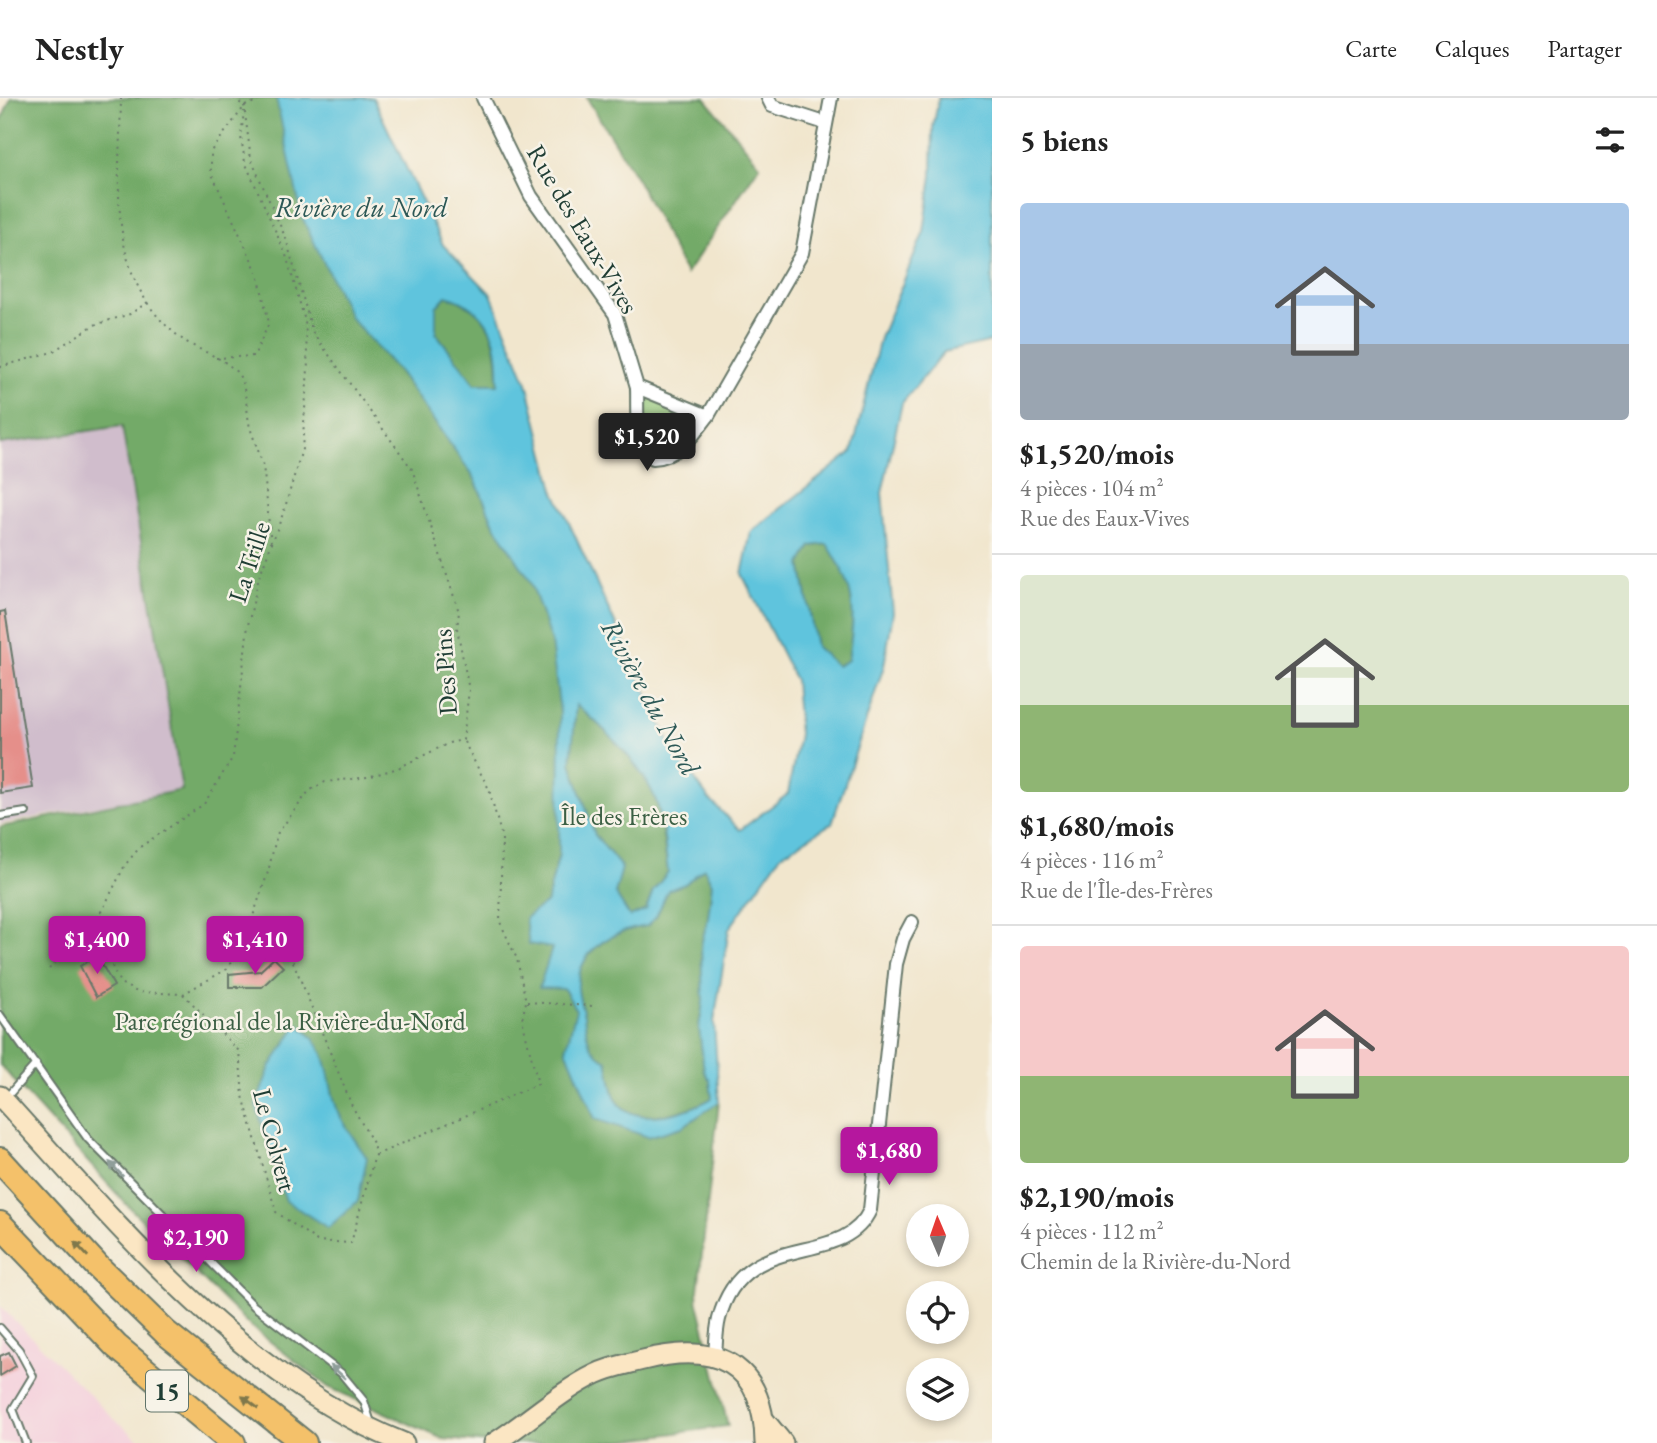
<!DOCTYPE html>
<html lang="fr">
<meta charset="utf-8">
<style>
:root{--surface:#fff;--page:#f6f6f6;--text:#222;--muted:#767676;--line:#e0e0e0;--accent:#b5179e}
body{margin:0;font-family:"EB Garamond",serif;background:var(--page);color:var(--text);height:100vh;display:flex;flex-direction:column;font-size:26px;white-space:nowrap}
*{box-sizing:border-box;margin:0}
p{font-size:23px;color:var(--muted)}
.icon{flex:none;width:38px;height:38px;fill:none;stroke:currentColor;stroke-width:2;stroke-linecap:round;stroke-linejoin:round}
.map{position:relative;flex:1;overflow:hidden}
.drawer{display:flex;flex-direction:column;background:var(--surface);width:665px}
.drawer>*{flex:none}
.needle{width:46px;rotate:358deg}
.fabs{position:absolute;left:906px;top:1106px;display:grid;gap:14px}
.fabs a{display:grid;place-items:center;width:63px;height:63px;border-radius:50%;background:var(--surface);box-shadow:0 4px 10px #0003;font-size:35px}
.price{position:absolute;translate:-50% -60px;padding:0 16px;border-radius:7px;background:var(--accent);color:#fff;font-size:23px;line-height:46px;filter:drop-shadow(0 2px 4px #0008)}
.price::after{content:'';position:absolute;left:50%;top:42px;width:21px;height:16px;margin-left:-10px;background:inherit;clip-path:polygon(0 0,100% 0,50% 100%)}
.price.active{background:#222;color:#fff}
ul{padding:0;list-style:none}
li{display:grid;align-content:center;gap:14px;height:371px;padding:0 28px}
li+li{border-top:2px solid var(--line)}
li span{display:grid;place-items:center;height:217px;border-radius:7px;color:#555}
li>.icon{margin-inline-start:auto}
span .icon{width:126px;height:126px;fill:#fffc;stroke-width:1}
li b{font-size:30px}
h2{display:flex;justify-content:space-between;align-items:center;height:84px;padding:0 28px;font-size:30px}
header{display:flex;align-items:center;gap:42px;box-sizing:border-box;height:98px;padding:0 35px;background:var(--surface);border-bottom:2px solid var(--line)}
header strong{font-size:33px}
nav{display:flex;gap:38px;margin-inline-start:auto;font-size:24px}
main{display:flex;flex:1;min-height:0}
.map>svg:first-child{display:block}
</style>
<header>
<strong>Nestly</strong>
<nav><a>Carte</a><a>Calques</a><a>Partager</a></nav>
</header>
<main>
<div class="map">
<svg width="992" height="1345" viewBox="0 0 992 1345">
<rect width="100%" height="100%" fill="#f7f3e8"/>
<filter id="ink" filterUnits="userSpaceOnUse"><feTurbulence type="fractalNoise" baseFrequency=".0143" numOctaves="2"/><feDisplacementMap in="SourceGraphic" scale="14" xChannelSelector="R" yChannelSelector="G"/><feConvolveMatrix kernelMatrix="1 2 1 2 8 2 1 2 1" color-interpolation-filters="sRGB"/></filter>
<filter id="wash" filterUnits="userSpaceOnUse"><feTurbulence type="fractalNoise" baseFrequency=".00686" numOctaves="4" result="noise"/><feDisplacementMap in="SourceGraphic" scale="28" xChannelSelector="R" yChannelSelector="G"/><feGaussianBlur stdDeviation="1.57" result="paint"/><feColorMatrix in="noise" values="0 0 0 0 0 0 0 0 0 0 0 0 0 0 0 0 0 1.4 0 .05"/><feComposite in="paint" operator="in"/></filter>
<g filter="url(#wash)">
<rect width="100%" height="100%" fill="#f1e6cd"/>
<!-- built -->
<path fill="#f4cfdc" d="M0,1208L113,1320L143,1345H0Z"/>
<!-- industrial -->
<path fill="#d0bdcc" d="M122,327L182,692L0,726V346Z"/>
<!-- green -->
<path fill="#8fc476" stroke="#578055" stroke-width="2" d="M637,289L708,318L666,360L644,352Z"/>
<!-- forest -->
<g fill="#73aa67" stroke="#49744e" stroke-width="2">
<path d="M11,0H276L278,4L350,219L400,275L475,381L494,426L531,484L552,544L560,614L561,716L559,756L547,804L552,850L564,891L577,912L566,951L595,1021L682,1029L719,1004L697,1201L728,1328L603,1345H494L443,1341L328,1289L249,1227L128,1108L0,967V729L182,692L122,328L0,346V26Z"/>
<path d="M587,0H705L760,67L686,176L638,83Z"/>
<path d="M446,198C492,212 498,241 498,286H475L436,235V209Z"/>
<path d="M828,446L849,484L854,524L848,563L836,568L816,549L801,465L811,448Z"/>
<path d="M576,606C605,633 643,665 656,703C663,725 664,751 668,774L653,793L646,812L630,819L615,795L622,770L595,737L571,665Z"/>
<path d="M704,770L712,786L708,820L701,847L703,904L699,929L704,973L710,983L712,1000C690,1013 633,1032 616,1001C611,991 610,974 607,963C587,952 587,939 584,918C582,908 577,896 578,886C580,849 617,832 647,828L656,819L668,792L685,786Z"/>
</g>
<!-- water -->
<g fill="#5fc4dd" stroke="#3f8088" stroke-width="2" fill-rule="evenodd">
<path d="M276,0H373L443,147L491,196L527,285L554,392L671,648L709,701L740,732L788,696L799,636L795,582L742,476L751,434L852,354L880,240L924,134L932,78L933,29L939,0H992V243L944,254L902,305L882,395L893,515L884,568L832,725L781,757L729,831L714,924L719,1004L682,1029L648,1039L595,1021L566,951L576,912L564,891L539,890L552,850L529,846L525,820L547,804L559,756L560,614L551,544L531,484L494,426L475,381L400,275L350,219L302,119ZM446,198C491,211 500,242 498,286H475L436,235V209ZM827,446C856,489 856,512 848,562L837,568L816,549L801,466L811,448ZM576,607C603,628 644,670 656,703C664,725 665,751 668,774L653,793L646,812L630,819L615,795L622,770L595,737L571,665ZM704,770L712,786L708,820L701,847L703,904L699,929L704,973L710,983L712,1000C690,1014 633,1032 616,1001C611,991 610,974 607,963C587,952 587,939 584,918C582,908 577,896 578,886C580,849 616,832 647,828L656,819L668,792L685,786Z"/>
<path d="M298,926C335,955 324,977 338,1013C345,1029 357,1045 367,1060L358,1103L328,1130L286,1103L256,1007L270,969Z"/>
</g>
<g id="blocks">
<!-- building -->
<g fill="#e58f8a">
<path d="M5,513L33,690L0,695V514Z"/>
<path d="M97,858L114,888L96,899L80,868Z"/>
<path d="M274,860L283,869L262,889H229V876L260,873Z"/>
<path d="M9,1254L16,1268L0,1278V1258Z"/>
</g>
</g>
</g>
<g filter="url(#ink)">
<use href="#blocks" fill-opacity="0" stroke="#68786a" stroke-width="2"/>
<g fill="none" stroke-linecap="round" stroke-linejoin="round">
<defs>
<g id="lane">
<path d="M0,718L26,714"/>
<path d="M0,917L88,1041L254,1208L341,1275L364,1303L371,1325"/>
<path d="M5,1001L36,966"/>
<path d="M0,1230L19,1252L33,1278L13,1311L26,1345"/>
</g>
<g id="street">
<path d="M483,0L531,98L615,216L637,289L708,318L802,155L831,0"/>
<path d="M768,0L772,8L825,25"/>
<path d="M637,289C638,313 633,343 653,360C678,359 694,337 708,318"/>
<path d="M715,1258C716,1246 716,1233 719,1221C743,1127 842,1173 870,1112L896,866L903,841L912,824"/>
</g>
<g id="secondary">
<path d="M0,998C111,1120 247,1285 404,1345"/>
<path d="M765,1323L783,1345"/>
<path d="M494,1345C529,1323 559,1294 596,1276C610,1269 628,1266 643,1262C715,1244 764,1263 765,1345"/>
</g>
<g id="highway">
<path d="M0,1062L97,1168L166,1235L304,1345"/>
<path d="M0,1126L116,1248L233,1345"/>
</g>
</defs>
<!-- lane casing -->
<use href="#lane" stroke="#68786a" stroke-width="10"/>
<!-- street casing -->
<use href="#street" stroke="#68786a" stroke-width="16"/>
<!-- secondary casing -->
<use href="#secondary" stroke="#68786a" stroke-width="23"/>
<!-- highway casing -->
<use href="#highway" stroke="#68786a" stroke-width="28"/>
<!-- path -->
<g stroke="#68786a" stroke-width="2" stroke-dasharray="2 5" stroke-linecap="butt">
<path d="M121,0C120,85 103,182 182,241C199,254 233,261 242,283C246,296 247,312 249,325C253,342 262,358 264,376C267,399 268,422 271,444"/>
<path d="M234,0L244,8"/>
<path d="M245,8L265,0"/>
<path d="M216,260L254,258L269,225L258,176L211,74V53L244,9"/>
<path d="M0,269L52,254L94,227L130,216L148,204"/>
<path d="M78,844L89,840L104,851L120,885L137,894L183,896L227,871L246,839L268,774L277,736L309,693L325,684L368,679L398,670L449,645L463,642L469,592L457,530L459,514L412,371L313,235L286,141L251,61L244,8"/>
<path d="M49,871L78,844L103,811L125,767L140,749L204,706L233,659L248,527L259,479L284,413L302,351L308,271L305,223L286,157L245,64L241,39L244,13"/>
<path d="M183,896L239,953L243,998L276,1114L317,1143L351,1145L375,1057L373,1045L352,1008L292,861L280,848L247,840"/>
<path d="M527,904L592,908"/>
<path d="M376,1057L538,986L522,921L526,904L517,861L500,824L502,740L489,691L463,642"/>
</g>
<!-- lane -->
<use href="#lane" stroke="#fff" stroke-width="6"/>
<!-- street -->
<use href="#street" stroke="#fff" stroke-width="12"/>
<!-- secondary -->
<use href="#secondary" stroke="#fbe6c3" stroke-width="19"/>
<!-- highway -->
<use href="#highway" stroke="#f4c16a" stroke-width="24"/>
</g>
<!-- one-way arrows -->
<defs><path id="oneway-solid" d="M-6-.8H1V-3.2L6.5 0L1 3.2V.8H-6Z" transform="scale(1.75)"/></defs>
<g fill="#8f9e9a">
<use href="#oneway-solid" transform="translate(116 1071) rotate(-133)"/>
<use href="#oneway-solid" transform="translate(338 1274) rotate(-138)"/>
</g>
<g fill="#7f784c">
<use href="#oneway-solid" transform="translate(81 1151) rotate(-133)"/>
<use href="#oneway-solid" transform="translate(250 1304) rotate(-143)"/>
</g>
</g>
<g text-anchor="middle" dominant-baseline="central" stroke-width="5" stroke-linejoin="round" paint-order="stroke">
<!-- shield labels -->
<rect fill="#f7f3e8" stroke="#60746a" stroke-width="2" x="146" y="1272.5" width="42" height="41" rx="5"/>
<g font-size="24" font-weight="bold" fill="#1f3d34">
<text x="167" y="1293">15</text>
</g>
<!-- street labels -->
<g font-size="26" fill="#1f3d34" stroke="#f7f3e8">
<text transform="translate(583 131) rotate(59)">Rue des Eaux-Vives</text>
<text transform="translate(249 464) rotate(-72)">La Trille</text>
<text transform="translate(445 574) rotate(-94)">Des Pins</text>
<text transform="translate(275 1042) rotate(75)">Le Colvert</text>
</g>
<!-- park labels -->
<g font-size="26" fill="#3b5f44" stroke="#f7f3e8">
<text x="624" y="718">Île des Frères</text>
<text x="290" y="923">Parc régional de la Rivière-du-Nord</text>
</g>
<!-- water labels -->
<g font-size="28" font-style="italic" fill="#2c5856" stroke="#f7f3e8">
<text x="361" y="109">Rivière du Nord</text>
<text transform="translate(651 599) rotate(61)">Rivière du Nord</text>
</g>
</g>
</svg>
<div class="fabs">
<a><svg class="needle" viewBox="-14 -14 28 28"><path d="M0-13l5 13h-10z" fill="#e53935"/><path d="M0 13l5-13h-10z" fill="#767676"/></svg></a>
<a><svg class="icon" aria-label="locate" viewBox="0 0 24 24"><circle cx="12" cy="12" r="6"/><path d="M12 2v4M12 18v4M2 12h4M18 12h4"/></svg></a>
<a><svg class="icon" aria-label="layers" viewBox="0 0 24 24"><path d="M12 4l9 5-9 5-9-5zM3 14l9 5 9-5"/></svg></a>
</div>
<b class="price active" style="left:647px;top:375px">$1,520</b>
<b class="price" style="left:97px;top:878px">$1,400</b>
<b class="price" style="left:255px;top:878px">$1,410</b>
<b class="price" style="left:889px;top:1089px">$1,680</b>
<b class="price" style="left:196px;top:1176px">$2,190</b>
</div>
<section class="drawer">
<h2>5 biens<svg class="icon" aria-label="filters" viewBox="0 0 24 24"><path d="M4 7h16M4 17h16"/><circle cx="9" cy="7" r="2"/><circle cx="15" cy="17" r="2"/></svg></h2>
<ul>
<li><span style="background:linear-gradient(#a9c7e8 65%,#9aa5b1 0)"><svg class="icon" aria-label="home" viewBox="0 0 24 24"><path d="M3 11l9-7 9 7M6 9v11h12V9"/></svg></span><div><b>$1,520/mois</b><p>4 pièces · 104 m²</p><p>Rue des Eaux-Vives</p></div></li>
<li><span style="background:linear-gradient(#dfe7d0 60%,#8fb573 0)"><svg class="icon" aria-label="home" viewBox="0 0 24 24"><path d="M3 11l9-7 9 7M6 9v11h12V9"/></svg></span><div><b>$1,680/mois</b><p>4 pièces · 116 m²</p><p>Rue de l'Île-des-Frères</p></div></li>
<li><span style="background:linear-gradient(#f6c9c9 60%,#8fb573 0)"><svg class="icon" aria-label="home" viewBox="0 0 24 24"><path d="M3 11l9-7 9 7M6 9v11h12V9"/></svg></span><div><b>$2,190/mois</b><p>4 pièces · 112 m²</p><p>Chemin de la Rivière-du-Nord</p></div></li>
</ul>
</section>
</main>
